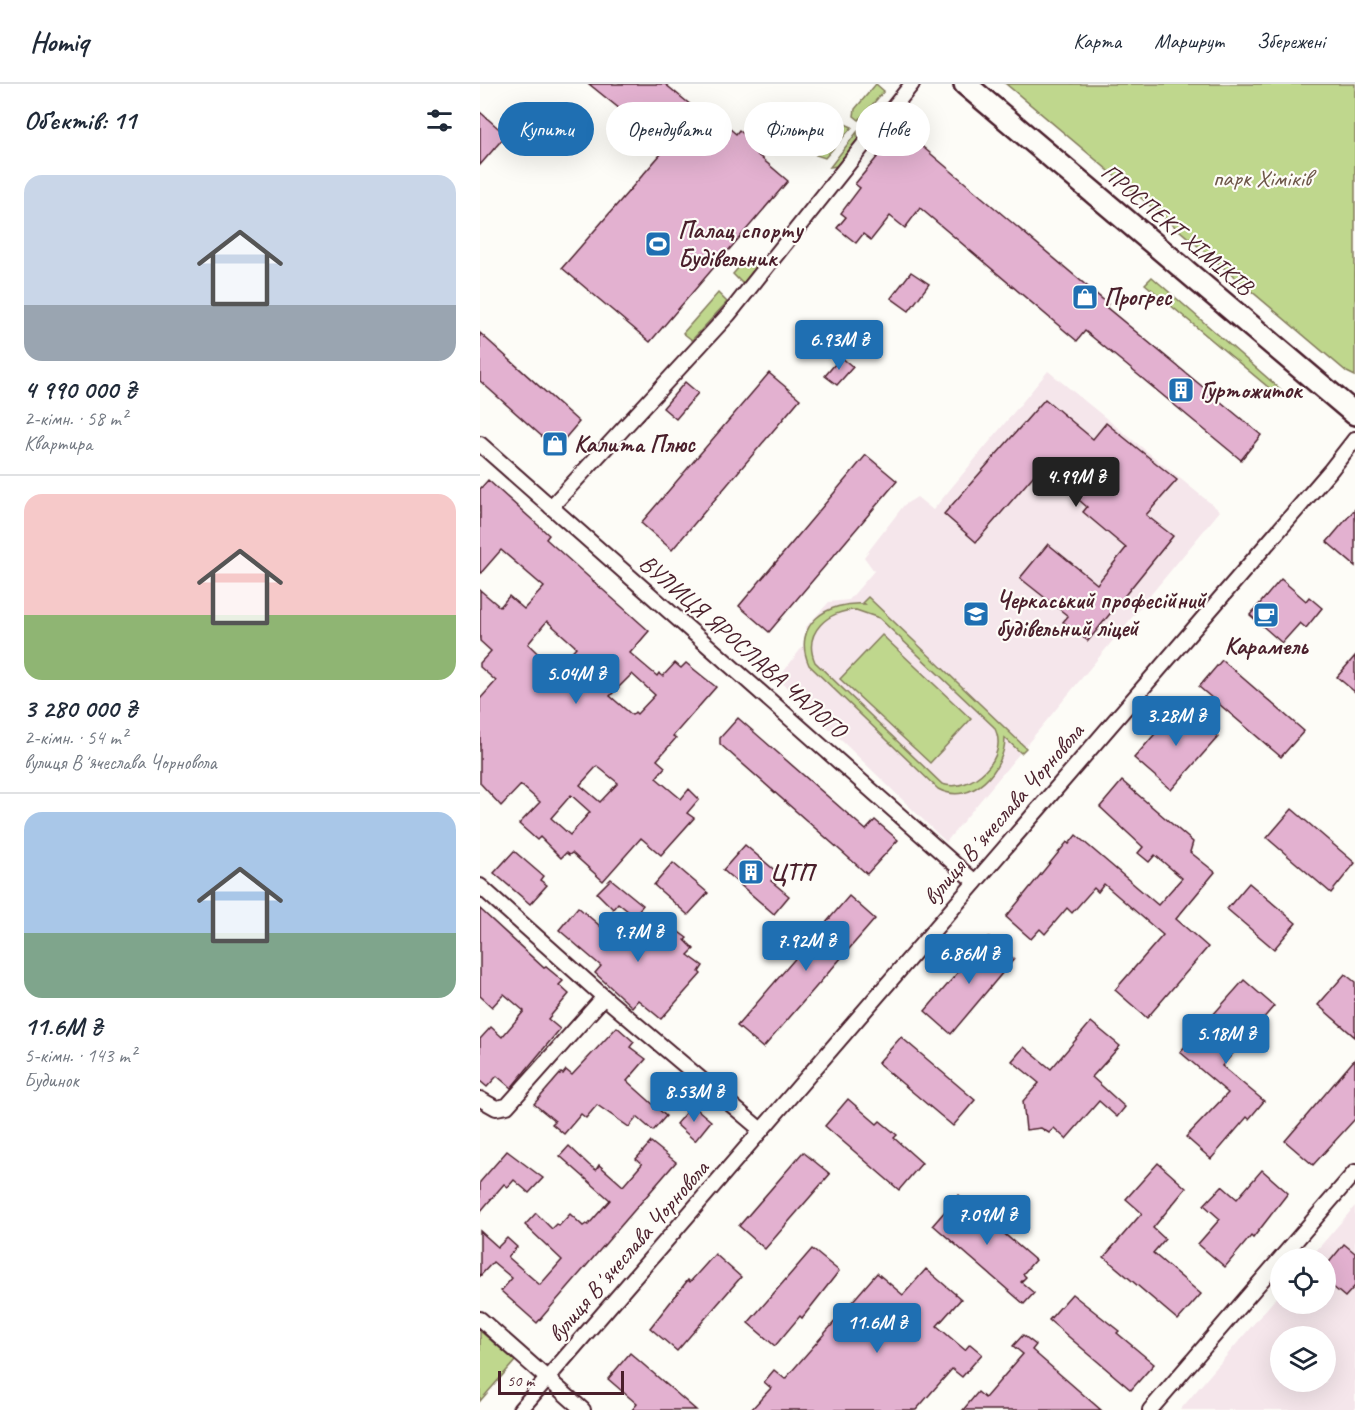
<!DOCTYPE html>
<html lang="uk">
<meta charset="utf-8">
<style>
:root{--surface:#fff;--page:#f6f6f7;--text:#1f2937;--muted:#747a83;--line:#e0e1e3;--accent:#1f6fb2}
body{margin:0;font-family:Caveat,sans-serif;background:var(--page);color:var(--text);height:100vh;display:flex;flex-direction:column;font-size:22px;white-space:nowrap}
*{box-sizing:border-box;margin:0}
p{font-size:20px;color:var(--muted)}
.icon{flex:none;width:33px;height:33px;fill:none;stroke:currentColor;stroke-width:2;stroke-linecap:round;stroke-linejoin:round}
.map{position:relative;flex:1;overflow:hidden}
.sheet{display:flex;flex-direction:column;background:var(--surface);width:480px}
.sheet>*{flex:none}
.banner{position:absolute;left:18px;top:18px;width:570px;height:54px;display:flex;gap:12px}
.tools{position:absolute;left:790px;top:1164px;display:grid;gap:12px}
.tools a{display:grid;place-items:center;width:66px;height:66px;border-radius:50%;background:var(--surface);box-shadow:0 6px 24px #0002;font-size:30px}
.scale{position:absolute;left:18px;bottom:15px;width:126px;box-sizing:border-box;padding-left:6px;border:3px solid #4a1f2b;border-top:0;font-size:16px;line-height:21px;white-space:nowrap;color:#4a1f2b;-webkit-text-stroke:4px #fdfcf7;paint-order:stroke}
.price{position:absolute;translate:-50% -51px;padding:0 14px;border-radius:6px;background:var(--accent);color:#fff;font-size:20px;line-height:39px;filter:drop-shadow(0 2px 3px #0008)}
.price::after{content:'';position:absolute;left:50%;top:36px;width:18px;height:14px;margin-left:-9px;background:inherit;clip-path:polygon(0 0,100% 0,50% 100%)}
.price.active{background:#222;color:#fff}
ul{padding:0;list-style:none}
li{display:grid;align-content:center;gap:12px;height:318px;padding:0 24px}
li+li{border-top:2px solid var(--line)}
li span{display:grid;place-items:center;height:186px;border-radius:18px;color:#555}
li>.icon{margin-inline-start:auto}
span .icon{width:108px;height:108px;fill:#fffc;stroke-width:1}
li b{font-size:26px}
h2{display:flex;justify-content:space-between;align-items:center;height:72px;padding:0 24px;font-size:26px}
.pill{padding:0 21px;border-radius:27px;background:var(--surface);box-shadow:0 6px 24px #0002;font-size:21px;line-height:54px}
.pill.active{background:var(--accent);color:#fff}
header{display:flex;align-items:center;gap:36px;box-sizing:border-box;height:84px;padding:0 30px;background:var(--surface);border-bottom:2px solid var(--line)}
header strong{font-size:28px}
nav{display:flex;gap:33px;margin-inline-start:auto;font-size:21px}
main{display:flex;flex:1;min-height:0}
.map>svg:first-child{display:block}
</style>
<header>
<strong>Homiq</strong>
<nav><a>Карта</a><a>Маршрут</a><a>Збережені</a></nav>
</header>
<main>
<section class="sheet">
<h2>Об’єктів: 11<svg class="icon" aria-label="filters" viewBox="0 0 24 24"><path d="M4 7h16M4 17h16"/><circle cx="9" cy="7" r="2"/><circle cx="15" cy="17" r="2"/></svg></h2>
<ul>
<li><span style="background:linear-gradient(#c9d6e8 70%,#9aa5b1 0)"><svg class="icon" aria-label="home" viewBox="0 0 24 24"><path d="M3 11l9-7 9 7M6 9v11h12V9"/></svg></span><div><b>4 990 000 ₴</b><p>2-кімн. · 58 m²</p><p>Квартира</p></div></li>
<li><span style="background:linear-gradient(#f6c9c9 65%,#8fb573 0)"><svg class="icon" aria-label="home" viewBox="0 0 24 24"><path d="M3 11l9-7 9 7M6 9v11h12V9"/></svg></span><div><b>3 280 000 ₴</b><p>2-кімн. · 54 m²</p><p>вулиця Вʼячеслава Чорновола</p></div></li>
<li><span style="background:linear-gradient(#a9c7e8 65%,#7fa58c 0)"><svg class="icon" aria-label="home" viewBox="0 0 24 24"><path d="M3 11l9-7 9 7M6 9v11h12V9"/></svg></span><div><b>11.6M ₴</b><p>5-кімн. · 143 m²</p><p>Будинок</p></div></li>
</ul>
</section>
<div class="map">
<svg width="875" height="1326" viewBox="0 0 875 1326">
<rect width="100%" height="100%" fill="#fdfcf7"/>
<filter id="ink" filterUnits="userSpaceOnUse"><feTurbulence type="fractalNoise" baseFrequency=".0167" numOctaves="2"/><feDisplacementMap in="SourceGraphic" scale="12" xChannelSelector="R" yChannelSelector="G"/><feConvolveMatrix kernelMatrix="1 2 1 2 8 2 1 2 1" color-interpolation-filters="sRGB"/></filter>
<g filter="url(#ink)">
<!-- built -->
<g fill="#f5e6eb" fill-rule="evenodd">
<path d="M568,287L740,427L466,758L298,595L323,562L326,543L349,518L369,516L394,487L384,473L424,421L437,413L453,426Z"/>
<path d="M875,1122V1326H700L801,1208V1220H846V1174H830ZM801,1252H846V1298H801Z"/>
</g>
<!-- green -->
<g fill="#bfd78d" stroke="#847b5c" stroke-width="1.5" fill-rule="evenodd">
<path d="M396,0L404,7L379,36L374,32L375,25Z"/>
<path d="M526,0H875V292L867,288Z"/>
<path d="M365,40L372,43L345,74L336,71Z"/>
<path d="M377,48L378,59L358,82L350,83Z"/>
<path d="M268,173L276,183L263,200L253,190Z"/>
<path d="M672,193L806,310L801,314L665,200Z"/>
<path d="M238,209L247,218L212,256L203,249Z"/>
<path d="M388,513L546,664L541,669L525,654C525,685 492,723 458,705L329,581C311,540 348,517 385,520L383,518ZM376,526L399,534L514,643C531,673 491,710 462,700L335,578C322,548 349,526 376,526Z"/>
<path d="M402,551L491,635L450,679L360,595Z"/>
<path d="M0,1247L35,1277L0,1317Z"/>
</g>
<!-- building -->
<g fill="#e3b1d0" stroke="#4a1f2b" stroke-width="1.5" fill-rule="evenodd">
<path d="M109,0H185L217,26L222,21L256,50L259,46L277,62L273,67L308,97L170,258L82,184L187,63Z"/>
<path d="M0,28L26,51L0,81Z"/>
<path d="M431,53L628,220L626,223L781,351L761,376L605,247L597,257L440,124L425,144L410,132L391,156L383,150L376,159L357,144L366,133L361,129L380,104L375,100L413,54Z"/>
<path d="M431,188L449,200L429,227L411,214Z"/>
<path d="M0,249L99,338L76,365L0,297Z"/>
<path d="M361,273L373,283L357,301L345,292Z"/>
<path d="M289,289L320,315L192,466L161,439Z"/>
<path d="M205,298L218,309L196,335L183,324Z"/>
<path d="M565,315L613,355L626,339L697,396L666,431L693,452L608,557L583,538L588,532L540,494L568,460L617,500L646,464L603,428L607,423L561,383L496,458L464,430Z"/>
<path d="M386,371L417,397L289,548L259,522Z"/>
<path d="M8,396L69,451L66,455L169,547L150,569L177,592L179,589L183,592L195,579L201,584L206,579L236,603L193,652L196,654L177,676L185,683L176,694L201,715L209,705L219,715L207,729L214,734L181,771L161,754L123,797L92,769L89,771L86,769L81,774L60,753L57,756L39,740L60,718L41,701L21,722L0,699V615L16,597L0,583V579L11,567L0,557V506L20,523L29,512L44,525L64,503L21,466L0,490V405ZM67,537L96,563L75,586L48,560ZM152,590L175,611L157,630L155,628L152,631L130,612ZM117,682L138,699L120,718L100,701ZM91,711L110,728L90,751L71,734Z"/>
<path d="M875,425V482L847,458Z"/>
<path d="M801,495L826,517L829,513L842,524L826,544L820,539L802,559L770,531Z"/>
<path d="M875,572V608L857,593Z"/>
<path d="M742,576L824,647L801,673L719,603Z"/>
<path d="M701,620L738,653L691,706L654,674Z"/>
<path d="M258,634L386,746L395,736L418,756L387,790L240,660V654Z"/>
<path d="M642,697L713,758L710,768L735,788L696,835L728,863L667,934L635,906L683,851L624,800L618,808L614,804L592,829L587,824L565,850L560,845L551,855L526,833L587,758L589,760L596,751L678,821L702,794L675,771L669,778L658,769L663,763L620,723Z"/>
<path d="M812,725L875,779L851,809L787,754Z"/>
<path d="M265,761L298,789L291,797L309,812L294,830L243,786Z"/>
<path d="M34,767L63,792L60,796L67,801L50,820L14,789Z"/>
<path d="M193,779L228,809L208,831L174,801Z"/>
<path d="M131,795L163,821L154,832L138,819L133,825L117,809Z"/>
<path d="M769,799L816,839L794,865L747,825Z"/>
<path d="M369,812L395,835L283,964L257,942Z"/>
<path d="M98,823L134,854L137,851L158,870L181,842L185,846L189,841L207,854L205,856L214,865L208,871L223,882L219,888L221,890L181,935L158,916L152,923L115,889L121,882L79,846Z"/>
<path d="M0,825L64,884L66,883L83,897L79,901L89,910L68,935L80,945L31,1004L17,992L7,1003L0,997V955L11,943L22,953L44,927L24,910L12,923L0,912Z"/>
<path d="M508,853L534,875L471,950L445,927Z"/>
<path d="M865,890L875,898V953L838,921Z"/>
<path d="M764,896L794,922L742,982L784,1017L769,1035L767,1033L731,1075L706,1053L748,1009L700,968Z"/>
<path d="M611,938L640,962L612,993L645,1023L637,1033L619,1017L586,1055L574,1044L569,1049L561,1044L546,1046L543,1017L559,999L532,977L544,963L571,985Z"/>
<path d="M137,943L154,958L150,963L166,975L147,997L186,1032L173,1047L157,1033L149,1043L117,1021L106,1034L101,1030L84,1050L72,1040L75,1037L54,1020L81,989L83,990L86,986L92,991Z"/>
<path d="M421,953L495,1016L473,1042L398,979Z"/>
<path d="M875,975V1035L833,1081L805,1057Z"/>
<path d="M368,1015L397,1040L400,1037L417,1051L414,1054L442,1079L419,1106L345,1042Z"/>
<path d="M212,1021L231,1037L215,1057L196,1040Z"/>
<path d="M171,1058L196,1078L57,1239L21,1207L32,1194L13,1178L0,1192V1147L18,1163L27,1154L37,1163L28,1173L60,1201L82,1176L45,1141L56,1129L72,1145L77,1140L79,1142L90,1130L103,1142L106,1140L108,1141L130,1116L80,1072L89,1062L109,1081L116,1086L119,1081L143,1102L162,1080L156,1075Z"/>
<path d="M27,1067L63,1094L49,1109L34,1096L28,1103L24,1100L0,1128V1098Z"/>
<path d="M323,1068L350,1090L285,1165L259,1142Z"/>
<path d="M678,1079L706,1104L673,1144L685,1155L673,1169L721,1210L698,1236L624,1173L662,1129L646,1115Z"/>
<path d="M782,1086L808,1109L773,1154L771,1152L745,1183L718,1160L740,1135L724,1121L742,1102L757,1115Z"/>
<path d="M479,1111L555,1176L543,1190L546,1193L541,1198L554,1209L544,1220L453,1141Z"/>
<path d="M864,1160L875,1169V1202L865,1213L846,1197V1182Z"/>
<path d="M332,1165L359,1187L322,1234L320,1232L295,1262L268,1239Z"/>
<path d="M235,1170L261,1193L197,1267L170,1244L208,1196L210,1198Z"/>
<path d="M446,1185L481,1215L457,1242L485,1266L490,1260L502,1270L482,1293L472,1285L436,1326H271L291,1304L284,1298L294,1286L305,1295L397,1189L423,1211Z"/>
<path d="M592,1210L639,1247L637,1249L674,1280L651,1306L569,1236Z"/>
<path d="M543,1251L556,1261L552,1266L621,1326H483L498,1308L505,1314L543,1270L533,1262Z"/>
<path d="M150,1269L216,1326H152L157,1320L128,1295Z"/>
</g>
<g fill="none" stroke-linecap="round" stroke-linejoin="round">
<defs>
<g id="street">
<path d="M0,360L495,798"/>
<path d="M71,423L249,230L432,0"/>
<path d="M0,802L124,913L281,1046"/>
<path d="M0,1015L16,1024L27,1022L124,913"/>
<path d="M0,1235L103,1326"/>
<path d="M40,1326L850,387L875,355"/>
<path d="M670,1326L875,1088"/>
</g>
<path id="primary" d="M485,0L875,330"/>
</defs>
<!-- street casing -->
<use href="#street" stroke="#4a1f2b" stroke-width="18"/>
<!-- primary casing -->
<use href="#primary" stroke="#4a1f2b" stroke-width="26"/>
<!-- street -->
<use href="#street" stroke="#fdfcf7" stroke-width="14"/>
<!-- primary -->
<use href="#primary" stroke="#fdfcf7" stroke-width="21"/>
</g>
</g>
<!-- icons -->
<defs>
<symbol id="stadium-square" viewBox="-11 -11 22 22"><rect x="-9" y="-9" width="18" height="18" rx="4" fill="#1f6fb2" stroke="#fdfcf7"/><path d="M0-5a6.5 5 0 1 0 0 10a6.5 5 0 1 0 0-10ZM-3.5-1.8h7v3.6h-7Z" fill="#fff"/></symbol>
<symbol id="shop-square" viewBox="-11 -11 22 22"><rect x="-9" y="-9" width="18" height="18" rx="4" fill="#1f6fb2" stroke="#fdfcf7"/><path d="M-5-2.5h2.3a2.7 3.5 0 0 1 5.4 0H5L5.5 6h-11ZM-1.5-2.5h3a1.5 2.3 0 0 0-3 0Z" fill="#fff"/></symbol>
<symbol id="building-square" viewBox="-11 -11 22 22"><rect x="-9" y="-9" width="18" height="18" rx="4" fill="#1f6fb2" stroke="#fdfcf7"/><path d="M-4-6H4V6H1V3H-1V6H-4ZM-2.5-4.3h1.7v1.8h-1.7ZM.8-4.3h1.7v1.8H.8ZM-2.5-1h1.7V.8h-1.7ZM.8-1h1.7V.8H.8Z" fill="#fff"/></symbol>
<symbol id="university-square" viewBox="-11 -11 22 22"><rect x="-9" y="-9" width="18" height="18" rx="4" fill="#1f6fb2" stroke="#fdfcf7"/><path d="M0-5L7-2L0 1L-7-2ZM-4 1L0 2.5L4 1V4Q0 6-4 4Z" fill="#fff"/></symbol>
<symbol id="cafe-square" viewBox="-11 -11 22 22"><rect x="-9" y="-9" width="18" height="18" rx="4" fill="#1f6fb2" stroke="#fdfcf7"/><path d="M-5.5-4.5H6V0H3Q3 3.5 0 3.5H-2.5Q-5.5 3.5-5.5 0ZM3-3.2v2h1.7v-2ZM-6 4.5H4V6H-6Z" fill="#fff"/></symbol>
</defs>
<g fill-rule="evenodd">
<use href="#stadium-square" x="163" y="145" width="30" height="30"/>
<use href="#shop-square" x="590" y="198" width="30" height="30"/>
<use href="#building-square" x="686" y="291" width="30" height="30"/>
<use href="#shop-square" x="60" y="345" width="30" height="30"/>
<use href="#university-square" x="481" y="515" width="30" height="30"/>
<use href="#cafe-square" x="771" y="516" width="30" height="30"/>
<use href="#building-square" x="256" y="773" width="30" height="30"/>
</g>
<g text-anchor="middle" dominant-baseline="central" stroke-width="4.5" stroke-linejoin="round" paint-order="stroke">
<!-- park labels -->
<g font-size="24" fill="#6d5648" stroke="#fdfcf7">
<text x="782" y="94">парк Хіміків</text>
</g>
<!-- street labels -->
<g font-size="24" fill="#4a1f2b" stroke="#fdfcf7">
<text transform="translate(697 145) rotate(40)">ПРОСПЕКТ ХІМІКІВ</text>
<text transform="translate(263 562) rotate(41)">ВУЛИЦЯ ЯРОСЛАВА ЧАЛОГО</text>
<text transform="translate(523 730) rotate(-49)">вулиця Вʼячеслава Чорновола</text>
<text transform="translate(148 1167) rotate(-49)">вулиця Вʼячеслава Чорновола</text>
</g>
<!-- poi labels -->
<g font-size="24" font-weight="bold" fill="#4a1f2b" stroke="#fdfcf7" text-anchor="start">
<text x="198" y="146">Палац спорту<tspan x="198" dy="28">Будівельник</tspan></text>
<text x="624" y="213">Прогрес</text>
<text x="720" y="306">Гуртожиток</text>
<text x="94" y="360">Калита Плюс</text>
<text x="516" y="516">Черкаський професійний<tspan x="516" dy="28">будівельний ліцей</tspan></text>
<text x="786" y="562" text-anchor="middle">Карамель</text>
<text x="290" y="788">ЦТП</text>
</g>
</g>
</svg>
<div class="tools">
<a><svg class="icon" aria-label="locate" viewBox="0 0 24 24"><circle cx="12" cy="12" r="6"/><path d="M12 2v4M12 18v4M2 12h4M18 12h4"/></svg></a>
<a><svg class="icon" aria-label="layers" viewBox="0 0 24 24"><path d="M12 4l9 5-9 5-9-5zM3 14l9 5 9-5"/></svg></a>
</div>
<div class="scale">50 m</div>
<b class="price" style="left:359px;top:287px">6.93M ₴</b>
<b class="price active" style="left:596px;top:424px">4.99M ₴</b>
<b class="price" style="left:96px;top:621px">5.04M ₴</b>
<b class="price" style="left:696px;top:663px">3.28M ₴</b>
<b class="price" style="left:158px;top:879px">9.7M ₴</b>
<b class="price" style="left:326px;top:888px">7.92M ₴</b>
<b class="price" style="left:489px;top:901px">6.86M ₴</b>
<b class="price" style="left:746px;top:981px">5.18M ₴</b>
<b class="price" style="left:214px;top:1039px">8.53M ₴</b>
<b class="price" style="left:507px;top:1162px">7.09M ₴</b>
<b class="price" style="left:397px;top:1270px">11.6M ₴</b>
<div class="banner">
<a class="pill active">Купити</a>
<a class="pill">Орендувати</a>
<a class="pill">Фільтри</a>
<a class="pill">Нове</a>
</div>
</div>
</main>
